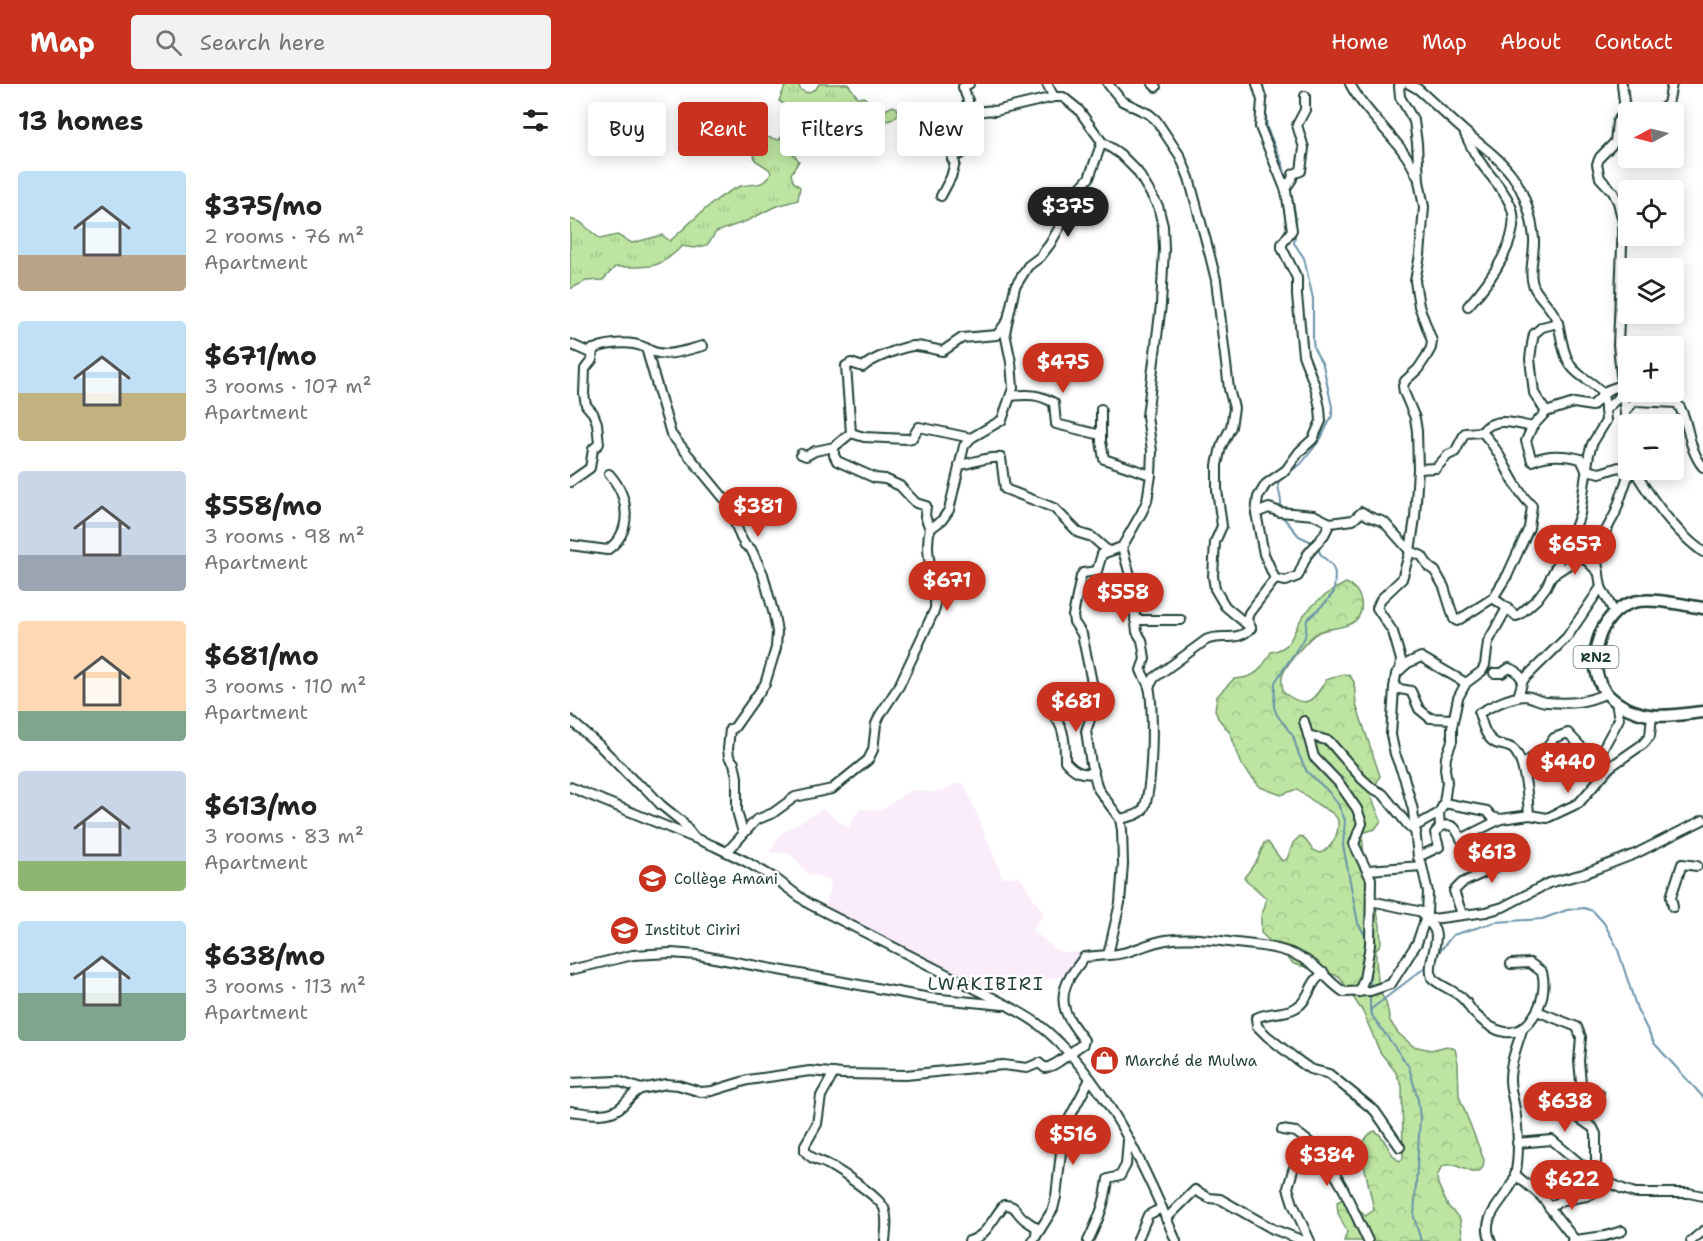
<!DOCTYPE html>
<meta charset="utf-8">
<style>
:root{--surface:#fff;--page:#f2f2f2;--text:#222;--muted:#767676;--accent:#c8321e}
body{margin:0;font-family:"Shantell Sans",sans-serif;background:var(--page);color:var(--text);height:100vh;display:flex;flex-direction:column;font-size:22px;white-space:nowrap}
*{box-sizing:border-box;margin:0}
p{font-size:20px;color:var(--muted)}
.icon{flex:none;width:33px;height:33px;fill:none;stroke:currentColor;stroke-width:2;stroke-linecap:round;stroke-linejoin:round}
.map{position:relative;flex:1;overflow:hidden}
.details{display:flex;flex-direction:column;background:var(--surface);width:570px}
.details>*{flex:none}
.banner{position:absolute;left:18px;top:18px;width:570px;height:54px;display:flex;gap:12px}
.needle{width:39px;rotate:263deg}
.buttons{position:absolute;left:1048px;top:18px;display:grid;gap:12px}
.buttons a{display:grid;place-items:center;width:66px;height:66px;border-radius:6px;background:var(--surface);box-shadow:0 3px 15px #0003;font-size:30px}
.price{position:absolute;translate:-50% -51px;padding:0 14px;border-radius:21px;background:var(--accent);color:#fff;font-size:20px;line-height:39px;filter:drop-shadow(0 2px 3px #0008)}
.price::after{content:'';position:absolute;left:50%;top:36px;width:18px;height:14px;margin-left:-9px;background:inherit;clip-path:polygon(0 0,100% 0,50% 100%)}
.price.selected{background:#222;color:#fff}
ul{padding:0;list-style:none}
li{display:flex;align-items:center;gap:18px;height:150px;padding:0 18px}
li span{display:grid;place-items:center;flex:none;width:168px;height:120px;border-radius:6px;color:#555}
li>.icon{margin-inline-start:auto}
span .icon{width:72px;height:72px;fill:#fffc;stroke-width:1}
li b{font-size:26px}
h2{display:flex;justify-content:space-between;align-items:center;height:72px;padding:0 18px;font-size:26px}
.tag{padding:0 21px;border-radius:6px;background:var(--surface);box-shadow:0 3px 15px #0003;font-size:21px;line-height:54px}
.tag.selected{background:var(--accent);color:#fff}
header{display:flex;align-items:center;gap:36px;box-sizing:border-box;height:84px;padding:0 30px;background:var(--accent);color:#fff}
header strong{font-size:28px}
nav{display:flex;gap:33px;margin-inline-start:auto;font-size:21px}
.search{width:420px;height:54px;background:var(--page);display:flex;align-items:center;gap:15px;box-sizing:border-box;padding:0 21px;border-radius:6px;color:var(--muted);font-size:22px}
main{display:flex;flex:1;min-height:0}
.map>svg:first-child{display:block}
</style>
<header>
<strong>Map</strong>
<div class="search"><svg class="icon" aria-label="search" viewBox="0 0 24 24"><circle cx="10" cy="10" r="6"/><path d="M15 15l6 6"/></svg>Search here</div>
<nav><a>Home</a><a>Map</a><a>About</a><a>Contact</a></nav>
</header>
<main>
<section class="details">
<h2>13 homes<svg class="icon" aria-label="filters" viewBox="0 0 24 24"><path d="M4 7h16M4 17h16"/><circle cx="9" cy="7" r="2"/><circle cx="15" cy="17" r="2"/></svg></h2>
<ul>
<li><span style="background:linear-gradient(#bfe0f5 70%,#b9a48a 0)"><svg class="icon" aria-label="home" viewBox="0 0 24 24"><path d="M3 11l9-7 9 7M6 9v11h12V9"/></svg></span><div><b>$375/mo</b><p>2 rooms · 76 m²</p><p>Apartment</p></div></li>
<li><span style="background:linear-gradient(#bfe0f5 60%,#c2b280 0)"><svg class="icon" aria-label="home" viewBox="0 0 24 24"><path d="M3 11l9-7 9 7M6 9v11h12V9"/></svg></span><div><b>$671/mo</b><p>3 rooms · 107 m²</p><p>Apartment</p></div></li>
<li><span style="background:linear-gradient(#c9d6e8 70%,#9aa5b1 0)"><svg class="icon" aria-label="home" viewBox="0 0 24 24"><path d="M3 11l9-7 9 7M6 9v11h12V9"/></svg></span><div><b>$558/mo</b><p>3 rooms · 98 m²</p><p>Apartment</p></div></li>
<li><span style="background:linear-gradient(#ffd9b3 75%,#7fa58c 0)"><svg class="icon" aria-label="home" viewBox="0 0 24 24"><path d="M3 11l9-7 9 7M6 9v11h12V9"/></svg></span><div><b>$681/mo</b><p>3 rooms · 110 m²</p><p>Apartment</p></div></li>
<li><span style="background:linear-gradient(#c9d6e8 75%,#8fb573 0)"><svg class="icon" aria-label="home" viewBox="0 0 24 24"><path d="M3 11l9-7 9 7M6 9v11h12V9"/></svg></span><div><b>$613/mo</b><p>3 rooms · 83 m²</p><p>Apartment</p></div></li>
<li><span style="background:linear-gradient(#bfe0f5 60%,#7fa58c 0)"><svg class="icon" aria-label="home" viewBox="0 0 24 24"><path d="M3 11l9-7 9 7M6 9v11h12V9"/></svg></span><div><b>$638/mo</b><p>3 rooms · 113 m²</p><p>Apartment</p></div></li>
</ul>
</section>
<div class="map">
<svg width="1133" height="1157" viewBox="0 0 1133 1157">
<defs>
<pattern id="grass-tufts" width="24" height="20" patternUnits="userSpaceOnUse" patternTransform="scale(1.5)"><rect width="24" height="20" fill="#bde5a1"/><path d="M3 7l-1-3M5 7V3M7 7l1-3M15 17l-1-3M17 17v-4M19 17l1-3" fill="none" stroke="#a2c58b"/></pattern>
<pattern id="forest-crowns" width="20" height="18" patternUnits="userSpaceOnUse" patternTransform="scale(1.5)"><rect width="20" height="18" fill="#bde5a1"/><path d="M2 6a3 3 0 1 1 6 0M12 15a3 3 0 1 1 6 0" fill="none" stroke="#a2c58b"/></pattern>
</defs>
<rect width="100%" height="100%" fill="#fff"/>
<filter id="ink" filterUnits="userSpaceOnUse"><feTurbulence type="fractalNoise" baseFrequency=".0167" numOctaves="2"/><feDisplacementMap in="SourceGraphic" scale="12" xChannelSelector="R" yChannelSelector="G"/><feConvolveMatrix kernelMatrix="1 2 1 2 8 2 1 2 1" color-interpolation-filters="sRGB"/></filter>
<g filter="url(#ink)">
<!-- built -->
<path fill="#faedf9" d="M386,699H394L433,794L446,792L451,795L474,830L462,846L489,868H508L507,877L495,892L439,903L435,910L286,841L256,824L261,796L237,789L221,770L200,768L211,749L253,725L280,745L282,736L290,725L312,726L340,706L362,708L374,706Z"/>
<!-- grass -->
<path fill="url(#grass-tufts)" stroke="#6e916a" stroke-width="1.5" d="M216,0H228L231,6L237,9L246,5L249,0H278L288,14L294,13L297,16L295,26L298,31H305L323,22L327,24L328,30L323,35L298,43L275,18H244L218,53L219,65L229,77L221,90L223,97L230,103L228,116L204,123L179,136L146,148L137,161L124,164L112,162C86,188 79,182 45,183L33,196L16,197L0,205V135L10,138L30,155L47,151L62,159L92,151L100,157C122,138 142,115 168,103C180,98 194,105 201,89L199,85L185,76L184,71L197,53L209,56L221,41L220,24L209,17Z"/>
<!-- forest -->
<path fill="url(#forest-crowns)" stroke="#6e916a" stroke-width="1.5" d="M776,499C791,505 797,525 785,537C776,545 760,543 749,548C739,553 713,583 712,594C711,598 713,604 713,608C736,626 743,618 756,596L774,590L780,592L784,598L786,620L810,692L801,712L811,737L805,745L792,749L794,773L804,787L806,794L803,809L810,841L811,859L806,866V875L809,907L816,918L820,937L828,949L843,962L861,966L877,962L885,965L888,979L889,1012L914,1076L913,1083L909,1088H902L884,1081H875L871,1084L867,1093L868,1100L878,1122L890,1135L893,1157H774L777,1148L768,1129L767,1118L773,1115H780L795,1132L804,1126L791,1067C793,1059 796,1050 805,1047C817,1054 817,1069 829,1077L833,1075L832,1002L825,987L810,968L793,928L769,892L724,880L691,849V832L695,822L696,814L674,794L688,775L694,759L698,758L712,777L717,775L723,759L730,752L733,753L743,766L750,769C757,766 764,759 766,752C773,730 763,730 747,720C740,715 734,710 727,705L711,711L690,703L672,681L660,649L648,634L645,626L647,612L664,595C686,594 691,586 701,568C725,564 721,547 734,531C744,518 761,506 776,499Z"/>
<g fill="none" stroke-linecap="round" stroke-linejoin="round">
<!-- stream -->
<g stroke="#6a93aa" stroke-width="2">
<path d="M693,0L694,12"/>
<path d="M695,21L697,44L713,81L717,98"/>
<path d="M710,427C714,415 707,409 708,396L731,380L750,356L762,332V323L753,281L744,265L743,256V215L734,174L724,159C728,139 725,123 719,104"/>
<path d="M712,432L729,452L746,460L751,471L762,481L765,489L764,508L755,519L737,536L735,553L705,598L704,623L707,631L723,652L729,671L737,688L756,705L768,720L775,736L773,761L788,839L797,855"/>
<path d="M865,873L883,851L926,838L972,835L997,826L1014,824L1023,827L1034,839L1047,863L1067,925L1084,959L1133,1013"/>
<path d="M800,905V881"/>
<path d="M800,911V926L803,933L839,983L848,1016L850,1034L844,1133L851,1157"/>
<path d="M800,926L857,882"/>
</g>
<defs>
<g id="minor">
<path d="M477,0L484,13H493L508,25L532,58L550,70L567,87L588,122L593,142L594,165L591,221L577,332L582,367L581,391L577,417L572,428L552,463L560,491L567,548L572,556L574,568L575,575L571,586C573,592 577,597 579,603C584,620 583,716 572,727C566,733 556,733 550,735"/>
<path d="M538,0L552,17L579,30L586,36L610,72L619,94L639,168L646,196L659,305L664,324L661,343L651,363L647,381V406L652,442L645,458L643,492L645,505L655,522L681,544"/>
<path d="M583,0L586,3"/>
<path d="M687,0L692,16L690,43L716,107L722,146L712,160V164L727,194V212L733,271L745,302L750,324L751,337L743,355L729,368L716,386L696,400L688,413L686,429L694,470L705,495"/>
<path d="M780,0C798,34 833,57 847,92"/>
<path d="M832,0L829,2L830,13L844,37L847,59L849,97L854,123L850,171L845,197L849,222L862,257L861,264L856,273L848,285L835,297L833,302L834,308L845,334L847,347L848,385L845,434L840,467L832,495L811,515L807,524L823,548L831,576L830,586L826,590L824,604L821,651L825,670L834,693L843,726L848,773L852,782L858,808L857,829L854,832L855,836C879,849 855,874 862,894C871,903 885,906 893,915C898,919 900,926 905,930C924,949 946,958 963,933C972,921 976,902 972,888L960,879L941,880"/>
<path d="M839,0L848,5C865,20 881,36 899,51C914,63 930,75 942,91C955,109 962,134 964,155C965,171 957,191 965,205C972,217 984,225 988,239C991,251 993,271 1001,282C1014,300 1036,298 1035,326"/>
<path d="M1052,0L1055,27L1047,38L1045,58L1030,73L1027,80L1030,94L1043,108L1048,118L1053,138L1048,261L1059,369"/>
<path d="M1055,27L1067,28"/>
<path d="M395,28C408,30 414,25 425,27L484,13"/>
<path d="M1088,28L1098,20L1102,0"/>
<path d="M895,50C900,60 904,70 911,79C920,92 933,104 940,120C955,151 918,200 898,222"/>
<path d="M713,98L718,101L722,95L723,90L731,87L734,64L727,41L735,26V12"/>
<path d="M371,112L381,93L385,79L382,75L384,72L391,70L394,60L393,44L398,16L393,3L399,0"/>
<path d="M0,260L18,268C33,259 59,256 76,264L101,350L157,418L171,454L175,461L181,465L193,490L204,531L207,548L206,564L195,600L164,644L160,645L158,665L159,673L164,679L167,693V727L173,749"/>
<path d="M76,264C93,276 115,266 133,262"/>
<path d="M441,312C458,310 469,310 484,319L486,340L531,351"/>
<path d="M531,325V357L534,375L581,391"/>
<path d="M1056,326L1065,317L1107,319C1120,336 1116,362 1133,383"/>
<path d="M976,328L1004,319L1022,322L1038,306L1052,301"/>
<path d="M962,343L956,357L962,377C977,370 995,371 1011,375L1016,386L1030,389L1049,383L1059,387"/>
<path d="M912,348C934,370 940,401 962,422L959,444L938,490L923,514"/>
<path d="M281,349L276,282L281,279L293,283C301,275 332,263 343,262C352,261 364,266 373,267L392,254L427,251L435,240"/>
<path d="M231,370L236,372L245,367L264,363"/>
<path d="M389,381C404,379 416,372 431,374L435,405L484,424L509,449L522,453L538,467"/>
<path d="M848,385L866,384L878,371L885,368L895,349L912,348C923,332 945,339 962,343L976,328L964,309L960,275L962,260L964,250L972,243L988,239"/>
<path d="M1064,386C1082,416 1104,447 1133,468"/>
<path d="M0,398L20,384L23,365L29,360L27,339L23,329L16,321L14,310L15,285L22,276L23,265"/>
<path d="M686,429L699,424L710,428L744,431L760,439L783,436L792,428L798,432L814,438L840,467L852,472L859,483L865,487L874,503L884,535L887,537L923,514L937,524"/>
<path d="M360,445L355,432L356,422L346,419L330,402L315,395L305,394L267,377L264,371V363L281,349L294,353L337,355L342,354L349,343L401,354"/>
<path d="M0,461L37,466C64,448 59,412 39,390"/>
<path d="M981,492L1012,472L1029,489"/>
<path d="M705,495L716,497L728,492L737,471L754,451L760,439"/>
<path d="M364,508C376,499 390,494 402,485"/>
<path d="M1044,528L1031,503L1027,478L1028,461L1045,430L1060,386"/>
<path d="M565,536H611"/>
<path d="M830,586L838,579L851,573L896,599"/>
<path d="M924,589H932L939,584L946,587L953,596"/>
<path d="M579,603L584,594L636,556C652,549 667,559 681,544L677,535L679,529L705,495"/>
<path d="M824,604L841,607L849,625L860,634L883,635"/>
<path d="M948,613L953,596L997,553L1031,503"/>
<path d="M485,633C495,645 495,661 495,677C504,687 510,691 524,689"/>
<path d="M0,636L29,661L64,697L77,706L91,721L111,737L123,752"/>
<path d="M734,637L744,673L769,699L787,725L792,739L784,760L801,795L800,861L794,895L789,908"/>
<path d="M738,651L759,657L792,695L802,704L813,710L838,741L846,748"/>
<path d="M1040,683L1073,660L1080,652L1082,631"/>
<path d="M953,685L955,679L976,664L984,654L998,649L1014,666L1030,670L1049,635L1046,618"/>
<path d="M0,703L144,762L175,777L206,795L239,820L437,921C447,927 459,933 468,940C533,990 575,1083 606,1157"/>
<path d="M874,719L917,727L922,733L931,735L960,731L977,734L1009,719L1040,683L1030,670"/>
<path d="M869,729L870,743C883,738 886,744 891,755L931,735"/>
<path d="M959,731C958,715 955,680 945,667C941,662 935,662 928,660C916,656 912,640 909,629C922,622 939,613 954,612C962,612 969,618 977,618C1000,620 1015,619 1037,609"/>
<path d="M846,742L869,729L874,719L877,698L875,685L876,673L882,657V643L888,614L896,599L912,587L915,581L918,558L937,524L946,532L949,531L967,515L976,503L1005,444L1010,430L1019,370L1022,360L1036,337L1035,326L1053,309"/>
<path d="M157,768L186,736L203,729L225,713L262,705L298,676L303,666L306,640L310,631L329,602L365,525C367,498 353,471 360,445L372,436L379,426L394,362L401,354L432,336L443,304L441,278L435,249L445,203L458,182L470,173L480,160L500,125L507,107L519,94L532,58"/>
<path d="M848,773L869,763L865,749L870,743"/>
<path d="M798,786L852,782"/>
<path d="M801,817L857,829"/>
<path d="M1103,823L1101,813L1112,780L1127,782"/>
<path d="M892,830L884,807L892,799L934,779L948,765"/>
<path d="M538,871C559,871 576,859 596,856C615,853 631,855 651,857C683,862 715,860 743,881C754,889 762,901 774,908L800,907L821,900L847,859L855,836L916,828L933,823L979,799L1013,790L1065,770L1133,736"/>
<path d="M0,886L63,871L101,869L128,871L360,914L433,921"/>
<path d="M754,889C741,896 741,910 731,920C719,931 700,927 686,934L687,942L697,952L726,975L740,985L759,990L805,1027L830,1063"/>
<path d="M967,927L1007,943L1011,953L1009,977L1012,1009L1005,1028L1006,1032L1023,1044L1026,1050V1102L1023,1109L1017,1112L993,1116L979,1123L1005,1156L1002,1157"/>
<path d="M264,989L251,1012L247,1040L235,1061V1067C241,1076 250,1076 259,1081C271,1088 308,1112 314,1124C318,1134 316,1147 315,1157"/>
<path d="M0,999L48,997L71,1005L96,1000L108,1001L131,1008L142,1007L178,996L240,987L272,990L336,991L433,981L457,984L469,979L475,984C489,981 501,967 513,960L514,956C498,936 485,919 500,893C504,886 510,880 514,873L538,871L550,819L553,780L552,746L550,735L528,705L521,680L516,647L523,627L524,608L512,550L504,538L503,532L511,492L513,489L527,487L532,470L552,463"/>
<path d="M1012,1009L1020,1007L1029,1009"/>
<path d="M0,1027C17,1029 39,1035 53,1021C59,1015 63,1009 71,1005"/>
<path d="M712,1046L726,1048L743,1061L757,1076L774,1106L798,1157"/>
<path d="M947,1059L982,1056L1026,1093L1053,1105L1065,1109H1119L1133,1112"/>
<path d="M723,1086L718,1104L723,1120L740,1157"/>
<path d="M945,1090C957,1102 972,1109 979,1123"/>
<path d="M596,1135L625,1106L639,1114L650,1115L703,1145L734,1157"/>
<path d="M1005,1156L1035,1152L1052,1147"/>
<path d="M399,1157C417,1152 422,1135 434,1121C446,1120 446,1129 454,1135C458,1138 463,1141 467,1144L466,1150"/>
<path d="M463,1157L483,1125L486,1113L491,1068L500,1033L520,995"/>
<path d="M518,1157C529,1134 535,1120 538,1095L550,1092L556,1081L558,1056"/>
<path d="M567,1157L578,1131L592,1124"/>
<path d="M921,1157C908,1131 939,1115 945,1092C949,1074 948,1049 946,1032C945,1020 940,1008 940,995C940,979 947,962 952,946"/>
<path d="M1121,1157L1133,1147"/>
</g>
<path id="highway" d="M1133,524C1114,521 1081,513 1064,518C1028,527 1013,582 1037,610C1044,617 1055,624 1064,627C1085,636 1111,630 1133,628"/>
</defs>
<!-- minor casing -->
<use href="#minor" stroke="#1f3d34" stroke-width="12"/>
<!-- highway casing -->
<use href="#highway" stroke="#1f3d34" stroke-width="15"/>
<!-- minor -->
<use href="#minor" stroke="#fff" stroke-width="8"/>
<!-- highway -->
<use href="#highway" stroke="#fff" stroke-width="10"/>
</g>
</g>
<!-- icons -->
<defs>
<symbol id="university-disc" viewBox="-11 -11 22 22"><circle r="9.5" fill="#c8321e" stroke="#fff"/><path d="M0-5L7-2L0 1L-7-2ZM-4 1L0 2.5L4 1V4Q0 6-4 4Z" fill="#fff"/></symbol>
<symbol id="school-disc" viewBox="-11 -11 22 22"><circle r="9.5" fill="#c8321e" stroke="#fff"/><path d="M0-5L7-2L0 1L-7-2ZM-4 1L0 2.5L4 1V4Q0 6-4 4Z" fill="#fff"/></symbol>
<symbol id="shop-disc" viewBox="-11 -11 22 22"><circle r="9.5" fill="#c8321e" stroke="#fff"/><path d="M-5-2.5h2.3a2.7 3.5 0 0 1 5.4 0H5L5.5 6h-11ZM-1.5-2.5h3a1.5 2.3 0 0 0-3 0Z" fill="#fff"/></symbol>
</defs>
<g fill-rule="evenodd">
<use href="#university-disc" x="66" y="778" width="33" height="33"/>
<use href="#school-disc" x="38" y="830" width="33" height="33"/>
<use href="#shop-disc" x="518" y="960" width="33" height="33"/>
</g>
<g text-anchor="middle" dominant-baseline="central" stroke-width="5" stroke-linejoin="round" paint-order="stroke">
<!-- shield labels -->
<rect fill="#fff" stroke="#627771" stroke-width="1.5" x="1003.5" y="562" width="45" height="22" rx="4.5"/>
<g font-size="14" font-weight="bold" fill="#1f3d34">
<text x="1026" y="573">RN2</text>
</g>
<!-- poi labels -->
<g font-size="15" fill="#1f3d34" stroke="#fff" text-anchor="start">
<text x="104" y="795">Collège Amani</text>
<text x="75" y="846">Institut Ciriri</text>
<text x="555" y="977">Marché de Mulwa</text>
</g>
<!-- quarter labels -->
<g font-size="18" letter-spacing="1.5" fill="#1f3d34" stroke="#fff">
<text x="416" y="900">LWAKIBIRI</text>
</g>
</g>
</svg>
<div class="buttons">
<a><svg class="needle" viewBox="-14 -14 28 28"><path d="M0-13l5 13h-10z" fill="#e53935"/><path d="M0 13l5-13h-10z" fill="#767676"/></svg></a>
<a><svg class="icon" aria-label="locate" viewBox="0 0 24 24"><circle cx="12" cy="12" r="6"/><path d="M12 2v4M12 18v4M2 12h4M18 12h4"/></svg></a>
<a><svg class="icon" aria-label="layers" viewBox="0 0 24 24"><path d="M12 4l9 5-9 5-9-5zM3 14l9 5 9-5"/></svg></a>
<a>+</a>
<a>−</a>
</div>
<b class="price selected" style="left:498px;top:154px">$375</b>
<b class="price" style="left:493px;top:310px">$475</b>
<b class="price" style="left:188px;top:454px">$381</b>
<b class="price" style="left:1005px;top:492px">$657</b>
<b class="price" style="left:377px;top:528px">$671</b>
<b class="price" style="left:553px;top:540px">$558</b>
<b class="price" style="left:506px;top:649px">$681</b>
<b class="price" style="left:998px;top:710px">$440</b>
<b class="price" style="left:922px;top:800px">$613</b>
<b class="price" style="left:995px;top:1049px">$638</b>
<b class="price" style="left:503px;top:1082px">$516</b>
<b class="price" style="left:757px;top:1103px">$384</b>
<b class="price" style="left:1002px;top:1127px">$622</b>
<div class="banner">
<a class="tag">Buy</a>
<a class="tag selected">Rent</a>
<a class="tag">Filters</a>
<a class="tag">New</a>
</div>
</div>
</main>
